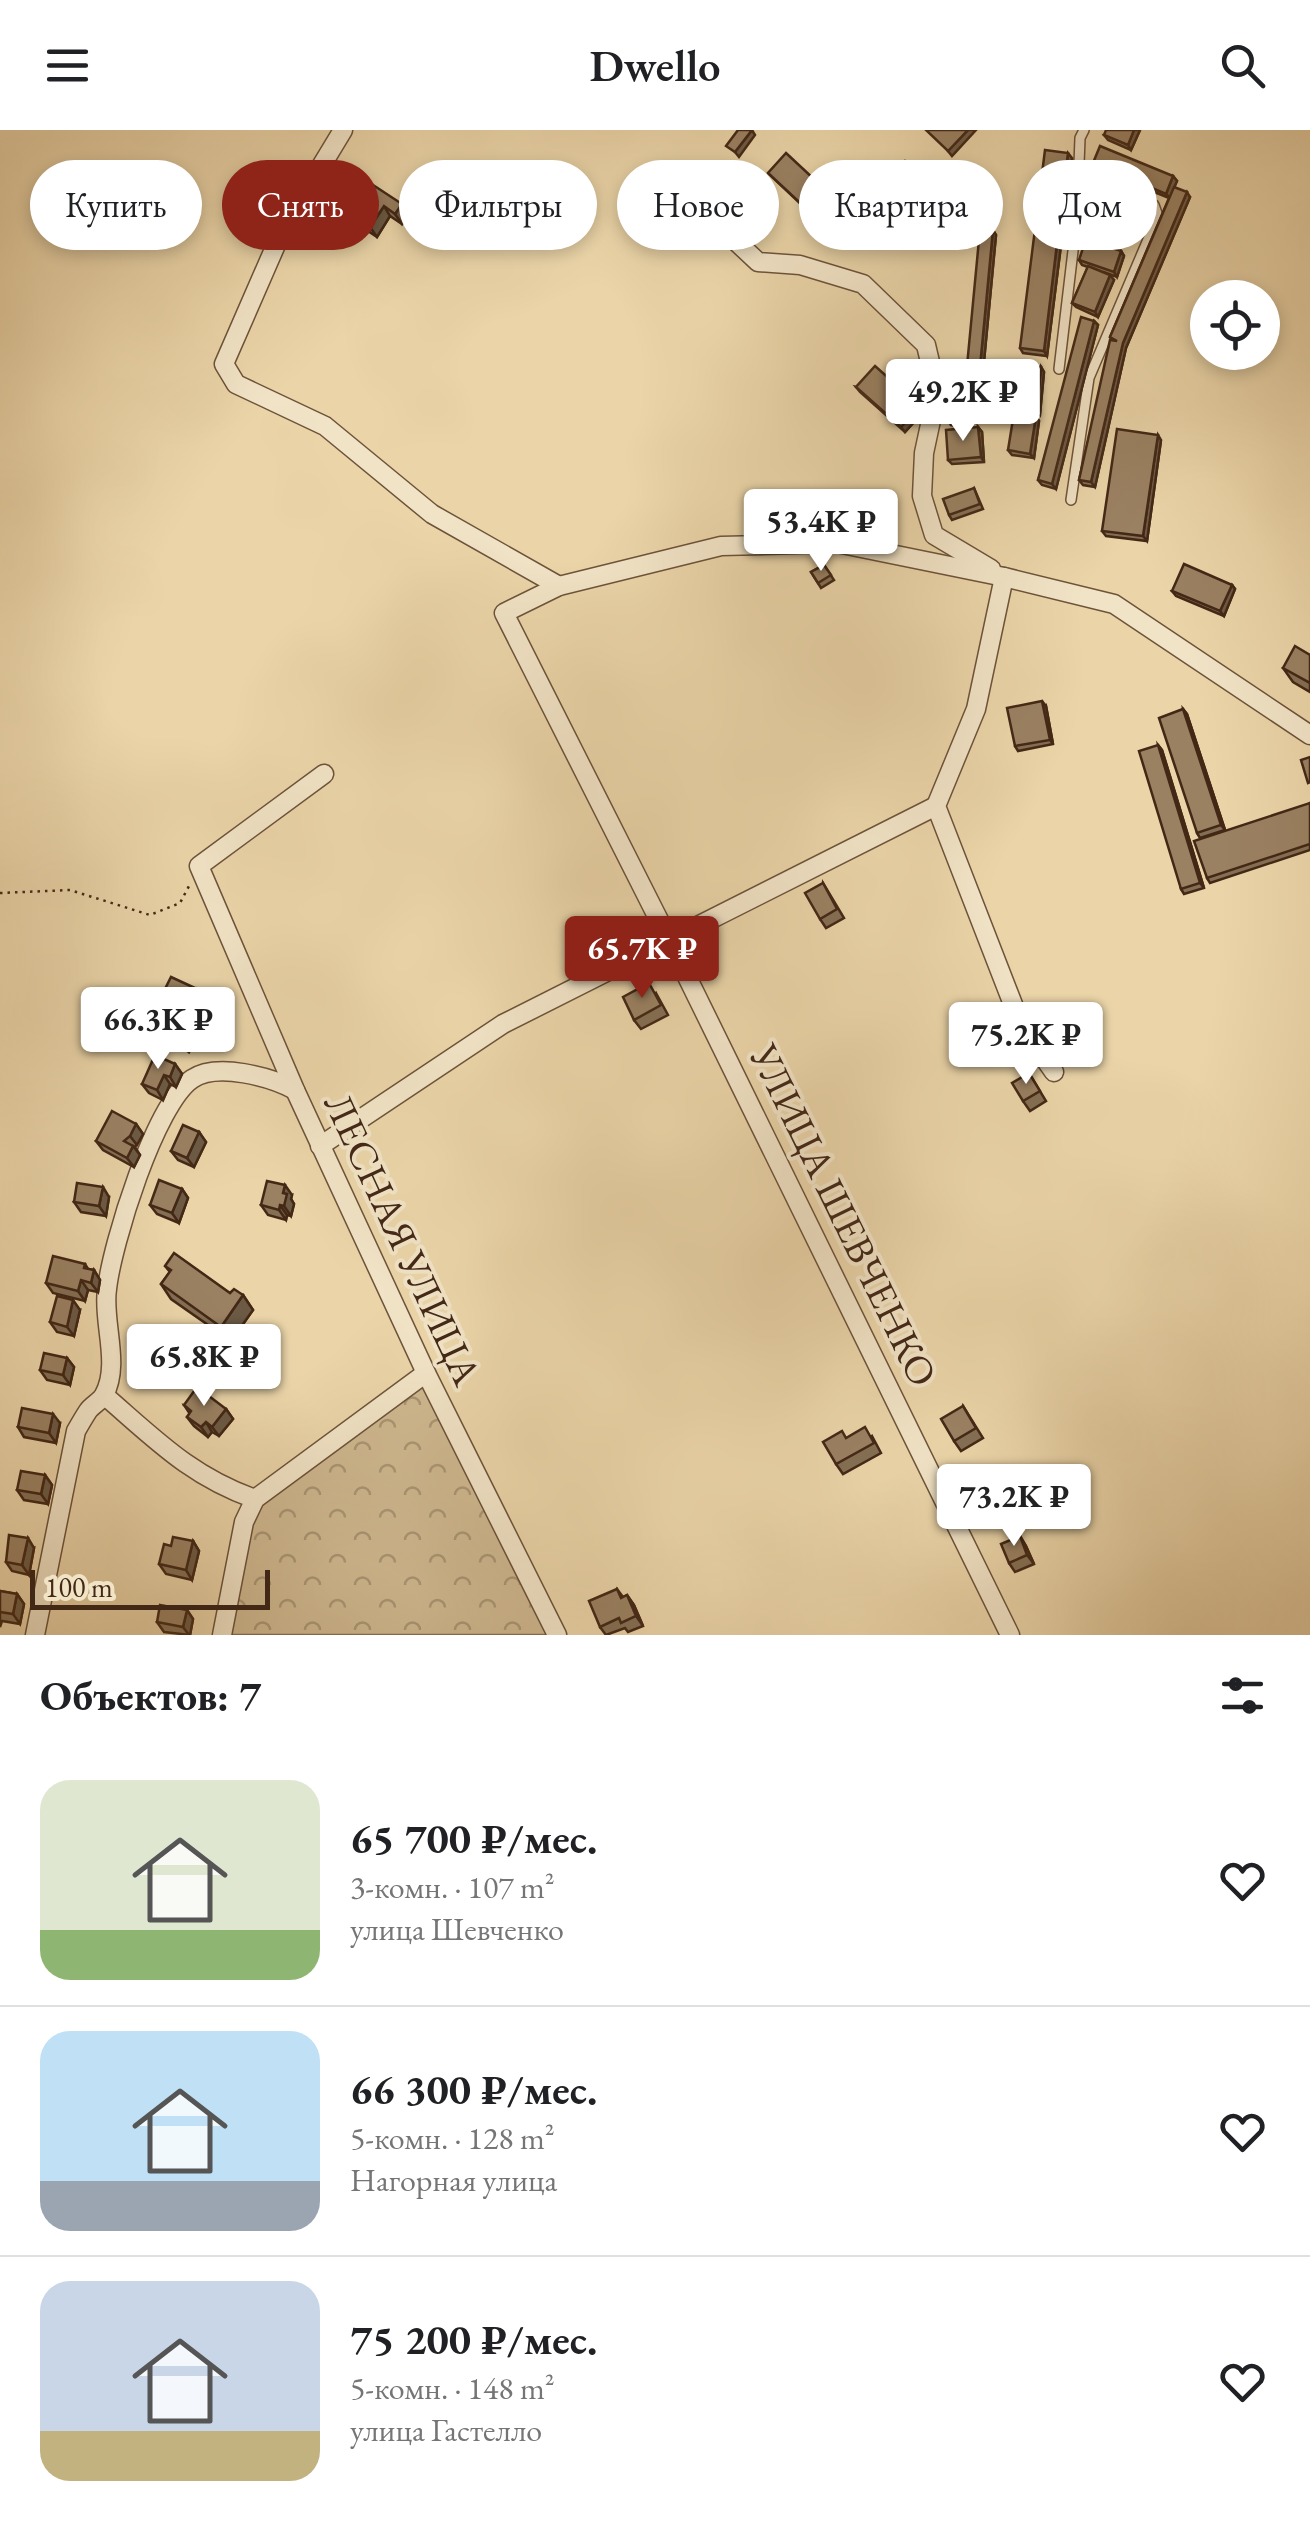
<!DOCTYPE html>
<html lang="ru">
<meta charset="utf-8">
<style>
:root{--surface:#fff;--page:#f6f6f6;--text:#202124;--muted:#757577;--line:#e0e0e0;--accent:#8f2418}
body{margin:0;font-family:"EB Garamond",serif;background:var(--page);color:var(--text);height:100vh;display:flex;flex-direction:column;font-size:38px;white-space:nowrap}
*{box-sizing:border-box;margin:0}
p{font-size:32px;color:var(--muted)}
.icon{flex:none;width:55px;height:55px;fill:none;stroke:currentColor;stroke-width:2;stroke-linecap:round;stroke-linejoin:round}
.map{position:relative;height:1505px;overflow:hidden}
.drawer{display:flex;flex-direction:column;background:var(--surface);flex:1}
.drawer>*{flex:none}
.top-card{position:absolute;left:30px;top:30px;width:1250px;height:90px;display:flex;gap:20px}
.tools{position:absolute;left:1190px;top:150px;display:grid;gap:20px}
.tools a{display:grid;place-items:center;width:90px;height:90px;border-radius:50%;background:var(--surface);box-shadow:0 5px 15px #0003;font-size:50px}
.scale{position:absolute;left:30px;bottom:25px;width:240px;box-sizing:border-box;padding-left:10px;border:5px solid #432816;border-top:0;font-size:28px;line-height:35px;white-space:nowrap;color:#432816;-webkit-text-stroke:8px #f1e3c6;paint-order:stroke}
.price{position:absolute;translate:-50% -85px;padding:0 22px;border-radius:10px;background:#fff;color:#222;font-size:32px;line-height:65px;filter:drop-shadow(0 2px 5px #0008)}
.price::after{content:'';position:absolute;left:50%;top:60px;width:30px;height:22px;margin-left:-15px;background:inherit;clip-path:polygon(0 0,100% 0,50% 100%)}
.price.on{background:var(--accent);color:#fff}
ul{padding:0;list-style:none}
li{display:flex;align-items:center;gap:30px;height:250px;padding:0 40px}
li+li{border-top:2px solid var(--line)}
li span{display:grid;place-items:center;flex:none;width:280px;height:200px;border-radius:30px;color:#555}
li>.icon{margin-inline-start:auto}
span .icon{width:120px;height:120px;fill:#fffc;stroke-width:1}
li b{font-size:42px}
h2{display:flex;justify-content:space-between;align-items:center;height:120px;padding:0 40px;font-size:42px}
.tag{padding:0 35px;border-radius:45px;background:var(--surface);box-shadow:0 5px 15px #0003;font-size:35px;line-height:90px}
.tag.on{background:var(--accent);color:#fff}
header{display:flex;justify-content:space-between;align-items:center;height:130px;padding:0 40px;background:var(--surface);font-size:45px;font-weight:600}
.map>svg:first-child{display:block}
</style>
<header><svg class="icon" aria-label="menu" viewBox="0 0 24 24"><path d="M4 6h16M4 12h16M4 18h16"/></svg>Dwello<svg class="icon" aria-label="search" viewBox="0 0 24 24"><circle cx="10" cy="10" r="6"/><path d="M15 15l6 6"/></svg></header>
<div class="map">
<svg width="1310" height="1505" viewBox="0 0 1310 1505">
<defs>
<pattern id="forest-crowns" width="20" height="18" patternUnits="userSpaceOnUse" patternTransform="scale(2.5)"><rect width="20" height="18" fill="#ceb78f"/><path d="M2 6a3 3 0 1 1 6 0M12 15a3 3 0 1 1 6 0" fill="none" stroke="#a99574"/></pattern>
</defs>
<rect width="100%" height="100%" fill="#ead4a8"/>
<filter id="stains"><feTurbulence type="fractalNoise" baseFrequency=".002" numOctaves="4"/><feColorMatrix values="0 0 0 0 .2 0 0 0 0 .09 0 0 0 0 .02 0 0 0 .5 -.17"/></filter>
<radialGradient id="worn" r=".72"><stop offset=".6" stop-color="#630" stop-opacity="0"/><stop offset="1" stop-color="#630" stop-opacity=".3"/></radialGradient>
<!-- forest -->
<path fill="url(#forest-crowns)" stroke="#887052" stroke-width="2.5" d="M426,1243L557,1505H222L255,1369Z"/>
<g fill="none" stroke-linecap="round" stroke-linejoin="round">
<defs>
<g id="lane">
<path d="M1059,239L1077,87L1080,8L1084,0"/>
<path d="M1071,370L1089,248L1158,86L1154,75L1079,50"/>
</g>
<g id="street">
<path d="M343,0L282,101L224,234L236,254L325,296L432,384L559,456"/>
<path d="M677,56L758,132L800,135L863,154L926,215L937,262L924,323L922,366L934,405L991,439"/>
<path d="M1004,447L976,579L936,676L1021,895L1054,942"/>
<path d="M324,644L199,736L295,960L426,1243L557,1505"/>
<path d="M320,1016L503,894L936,676"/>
<path d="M104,1265C155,1309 190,1346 255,1369"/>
<path d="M35,1505L76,1301C80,1294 84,1287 88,1281C92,1275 101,1271 104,1265C121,1234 102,1191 107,1159C112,1114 155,974 192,949C217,932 271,947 295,960"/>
<path d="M222,1505L244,1392L255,1369L426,1243"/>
<path d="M1010,1505L670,812L504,483L559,456L721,416L837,413L1004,447L1114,474L1310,605"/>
</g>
</defs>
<!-- lane casing -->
<use href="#lane" stroke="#6d533a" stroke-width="12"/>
<!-- street casing -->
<use href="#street" stroke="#6d533a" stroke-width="21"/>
<!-- path -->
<path stroke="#432816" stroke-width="2.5" stroke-dasharray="2.5 5" stroke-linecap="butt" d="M0,763L70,760L150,785L180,773L189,756"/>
<!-- lane -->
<use href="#lane" stroke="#f1e3c6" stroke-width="9"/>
<!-- street -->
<use href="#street" stroke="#f1e3c6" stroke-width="18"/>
</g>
<!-- wall -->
<g fill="#846f54" stroke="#432816" stroke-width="2.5">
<path d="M1140,0L1131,20L1108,10L1104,5Z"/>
<path d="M1072,28L1047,226L1023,223L1020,218Z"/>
<path d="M1093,33L1173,46L1177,51L1174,57L1190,67L1126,218L1095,357L1083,355L1079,350L1112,210L1110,207L1169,68L1096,38Z"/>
<path d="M768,43L862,94L843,114Z"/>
<path d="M884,54L944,66L948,71L927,94Z"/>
<path d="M402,74L409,84L402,94L390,86L377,107L356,93L349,83Z"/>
<path d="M1145,82L1135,106L1095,90L1092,85Z"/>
<path d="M993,100L996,105L981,263L969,262L965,257Z"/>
<path d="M1121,121L1124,126L1117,147L1103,142L1114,150L1098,187L1076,177L1072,173L1088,137L1082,135L1079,130Z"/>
<path d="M1094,191L1098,195L1056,359L1042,355L1038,350Z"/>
<path d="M1041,237L1044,242L1040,284L1021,282L1017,277Z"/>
<path d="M856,257L920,276L924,281L905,302L860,262Z"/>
<path d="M971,278L968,298L951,295L948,290Z"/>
<path d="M1036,286L1039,291L1034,328L1012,325L1008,320Z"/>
<path d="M978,297L982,302L984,332L952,334L948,330Z"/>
<path d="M1161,310L1147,411L1106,406L1102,401Z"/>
<path d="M974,358L983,379L952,390L949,385Z"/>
<path d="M822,375L821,391L776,389L773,384Z"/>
<path d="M824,435L834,450L821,458L811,442Z"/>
<path d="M1232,455L1235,459L1224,486L1176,466L1172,461Z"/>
<path d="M1310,525V562L1293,552L1283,538Z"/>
<path d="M1046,576L1053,614L1018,621L1015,616Z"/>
<path d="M1183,579L1187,584L1225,700L1200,708L1197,703Z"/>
<path d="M1158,615L1162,620L1204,758L1184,764L1181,759Z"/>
<path d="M1310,673V720L1210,753L1207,748Z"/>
<path d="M823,753L844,788L826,798L820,789Z"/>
<path d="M197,859L204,869L198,883L171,870L164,861Z"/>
<path d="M656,863L668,885L641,899L634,890Z"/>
<path d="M162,899L199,906L189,922L169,909Z"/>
<path d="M175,934L182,944L176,957L170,954L163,970L149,963L142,954Z"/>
<path d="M1029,943L1046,971L1030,981L1023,971Z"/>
<path d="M136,994L143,1004L135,1017L140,1025L134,1037L103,1020L96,1011Z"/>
<path d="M199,1002L206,1012L194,1037L178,1030L171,1021Z"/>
<path d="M182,1059L188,1068L179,1093L157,1084L150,1075Z"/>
<path d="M292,1065L291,1069L294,1074L291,1086L287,1085L286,1090L268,1085L261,1075Z"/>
<path d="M109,1067L106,1086L81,1082L74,1072Z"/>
<path d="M85,1134L88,1139L94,1140L100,1150L98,1162L88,1160L85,1171L53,1163L46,1153Z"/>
<path d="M165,1136L230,1163L243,1165L253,1180L231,1211L171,1169L161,1154L170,1142Z"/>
<path d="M80,1180L74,1206L57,1202L50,1192Z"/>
<path d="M67,1228L74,1237L70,1255L47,1250L40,1240Z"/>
<path d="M184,1275L226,1279L233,1289L219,1306L212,1302L208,1307L194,1296L187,1287L190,1284Z"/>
<path d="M963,1276L983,1308L961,1321L954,1311Z"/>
<path d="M60,1293L56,1313L24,1307L18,1297Z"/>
<path d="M872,1306L881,1323L843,1344L836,1334Z"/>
<path d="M45,1345L52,1355L48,1374L24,1370L17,1360Z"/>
<path d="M1020,1406L1026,1416L1034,1434L1015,1442L1009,1433Z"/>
<path d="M193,1411L199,1421L192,1450L166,1444L159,1434L171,1416Z"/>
<path d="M34,1418L29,1445L12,1441L6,1432Z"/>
<path d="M617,1459L623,1467L627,1465L634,1475L643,1496L628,1502L625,1498L606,1505L600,1497Z"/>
<path d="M0,1461L17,1464L24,1474L20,1494L2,1491L0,1497Z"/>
<path d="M187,1480L193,1489L190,1505L164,1502L157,1492Z"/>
</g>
<!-- shaded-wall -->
<g fill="#6c5a45" stroke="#432816" stroke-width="2.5">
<path d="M752,0L755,5L739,27L735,22Z"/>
<path d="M968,0H976L952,26L948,21Z"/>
<path d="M1134,0H1140L1131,20L1128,15Z"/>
<path d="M1068,23L1072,28L1047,226L1044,221Z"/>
<path d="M1173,46L1177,51L1170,68L1166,64Z"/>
<path d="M1187,62L1190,67L1126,218L1095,357L1091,352L1123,213Z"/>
<path d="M944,66L948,71L927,94L924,89Z"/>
<path d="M402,74L409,84L402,94L395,84Z"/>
<path d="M384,76L390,86L377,107L370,97Z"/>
<path d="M1141,77L1145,82L1135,106L1131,101Z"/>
<path d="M971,81L974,86L946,116L942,111Z"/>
<path d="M858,90L862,94L843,114L840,110Z"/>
<path d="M993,100L996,105L981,263L978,258Z"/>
<path d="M1121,121L1124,126L1117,147L1114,142Z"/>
<path d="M1110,145L1114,150L1098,187L1095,182Z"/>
<path d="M1094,191L1098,195L1056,359L1052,354Z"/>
<path d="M1041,237L1044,242L1040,284L1037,279Z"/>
<path d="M968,273L971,278L968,298L964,293Z"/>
<path d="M920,276L924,281L905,302L901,297Z"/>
<path d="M1036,286L1039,291L1034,328L1030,324Z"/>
<path d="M978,297L982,302L984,332L981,327Z"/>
<path d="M1158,305L1161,310L1147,411L1143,406Z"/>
<path d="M819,370L822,375L821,391L818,386Z"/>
<path d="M1232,455L1235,459L1224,486L1220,481Z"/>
<path d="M1042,571L1046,576L1053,614L1050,610Z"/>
<path d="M1183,579L1187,584L1225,700L1221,695Z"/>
<path d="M1158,615L1162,620L1204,758L1200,753Z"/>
<path d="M197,859L204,869L198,883L191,873Z"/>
<path d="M192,897L199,906L189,922L182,912Z"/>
<path d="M175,934L182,944L176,957L170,947Z"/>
<path d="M164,945L170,954L163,970L157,960Z"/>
<path d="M136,994L143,1004L137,1015L130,1006Z"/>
<path d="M199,1002L206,1012L194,1037L187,1028Z"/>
<path d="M133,1016L140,1025L134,1037L127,1028Z"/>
<path d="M285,1055L292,1065L291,1069L294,1074L291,1086L284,1076L283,1063Z"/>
<path d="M103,1057L109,1067L106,1086L99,1076Z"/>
<path d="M182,1059L188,1068L179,1093L172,1083Z"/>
<path d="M280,1075L287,1085L286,1090L279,1080Z"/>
<path d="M94,1140L100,1150L98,1162L91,1153Z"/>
<path d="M81,1150L88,1160L85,1171L78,1161Z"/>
<path d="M243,1165L253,1180L231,1211L221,1197Z"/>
<path d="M73,1170L80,1180L74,1206L67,1197Z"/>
<path d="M67,1228L74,1237L70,1255L63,1245Z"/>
<path d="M226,1279L233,1289L219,1306L212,1297Z"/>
<path d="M53,1284L60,1293L56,1313L49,1303Z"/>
<path d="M206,1292L212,1302L208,1307L201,1297Z"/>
<path d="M45,1345L52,1355L48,1374L41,1364Z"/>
<path d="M1020,1406L1026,1416L1034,1434L1027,1425Z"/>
<path d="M28,1408L34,1418L29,1445L22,1435Z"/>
<path d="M193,1411L199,1421L192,1450L186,1440Z"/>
<path d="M17,1464L24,1474L20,1494L13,1484Z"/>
<path d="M627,1465L634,1475L643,1496L636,1486Z"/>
<path d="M187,1480L193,1489L190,1505H189L183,1497Z"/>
</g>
<!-- building -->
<g fill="#9a8162" stroke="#432816" stroke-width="2.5">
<path d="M738,0H752L735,22L726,16Z"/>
<path d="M926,0H968L948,21Z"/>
<path d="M1106,0H1134L1128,15L1104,5Z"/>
<path d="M1100,16L1173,46L1166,64L1093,33Z"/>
<path d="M1045,20L1068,23L1044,221L1020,218Z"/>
<path d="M786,23L858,90L840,110L768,43Z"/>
<path d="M905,31L944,66L924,89L884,54Z"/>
<path d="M370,53L402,74L395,84L384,76L370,97L349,83Z"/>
<path d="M1174,57L1187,62L1123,213L1091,352L1079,350L1110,210L1117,211L1110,207Z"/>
<path d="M1101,61L1141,77L1131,101L1092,85Z"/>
<path d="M958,69L971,81L942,111L929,98Z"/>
<path d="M980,99L993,100L978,258L965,257Z"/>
<path d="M1086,109L1121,121L1114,142L1079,130Z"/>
<path d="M1088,136L1110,145L1095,182L1072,173Z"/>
<path d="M1081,187L1094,191L1052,354L1038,350Z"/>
<path d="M875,236L920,276L901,297L856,257Z"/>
<path d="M1022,236L1041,237L1037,279L1017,277Z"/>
<path d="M952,270L968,273L964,293L948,290Z"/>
<path d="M1014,283L1036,286L1030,324L1008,320Z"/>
<path d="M978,297L981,327L948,330L946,300Z"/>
<path d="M1117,299L1158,305L1143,406L1102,401Z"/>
<path d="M974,358L980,374L949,385L943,369Z"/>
<path d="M774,367L819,370L818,386L773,384Z"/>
<path d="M1184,434L1232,455L1220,481L1172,461Z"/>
<path d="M824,435L831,445L818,453L811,442Z"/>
<path d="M1295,516L1310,525V553L1283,538Z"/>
<path d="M1042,571L1050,610L1015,616L1007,578Z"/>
<path d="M1183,579L1221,695L1197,703L1159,588Z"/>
<path d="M1158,615L1200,753L1181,759L1139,621Z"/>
<path d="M1310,627V652L1308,653L1301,630Z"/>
<path d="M1310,673V714L1207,748L1194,711Z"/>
<path d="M823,753L837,779L820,789L805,763Z"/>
<path d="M171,847L197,859L191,873L164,861Z"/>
<path d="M649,853L661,875L634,890L623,867Z"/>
<path d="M171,884L192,897L182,912L162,899Z"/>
<path d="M155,925L175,934L170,947L164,945L157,960L142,954Z"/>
<path d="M1029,943L1040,961L1023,971L1012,953Z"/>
<path d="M112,981L136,994L130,1006L124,1011L133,1016L127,1028L96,1011Z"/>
<path d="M183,995L199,1002L187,1028L171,1021Z"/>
<path d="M159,1050L182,1059L172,1083L150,1075Z"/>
<path d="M267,1051L285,1055L283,1063L287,1064L284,1076L280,1075L279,1080L261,1075Z"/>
<path d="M77,1053L103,1057L99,1076L74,1072Z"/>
<path d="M174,1123L230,1163L234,1159L243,1165L221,1197L161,1154L171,1140L165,1136Z"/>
<path d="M53,1126L85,1134L84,1138L94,1140L91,1153L81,1150L78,1161L46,1153Z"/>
<path d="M57,1166L73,1170L67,1197L50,1192Z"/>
<path d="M44,1223L67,1228L63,1245L40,1240Z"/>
<path d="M197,1257L226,1279L212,1297L206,1292L201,1297L187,1287L191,1281L184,1275Z"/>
<path d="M963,1276L976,1298L954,1311L941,1289Z"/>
<path d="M22,1278L53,1284L49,1303L18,1297Z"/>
<path d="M865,1297L874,1313L836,1334L823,1312L842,1301L846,1308Z"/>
<path d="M21,1341L45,1345L41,1364L17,1360Z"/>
<path d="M9,1405L28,1408L22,1435L6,1432Z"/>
<path d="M1020,1406L1027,1425L1009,1433L1001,1414Z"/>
<path d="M173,1407L193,1411L186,1440L159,1434L164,1414L171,1416Z"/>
<path d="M617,1459L621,1468L627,1465L636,1486L621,1493L619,1488L600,1497L589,1471Z"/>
<path d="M0,1461L17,1464L13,1484L0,1482Z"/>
<path d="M160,1475L187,1480L183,1497L157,1492Z"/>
</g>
<g text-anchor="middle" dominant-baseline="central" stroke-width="8" stroke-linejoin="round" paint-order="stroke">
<!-- street labels -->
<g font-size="40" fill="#432816" stroke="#f1e3c6">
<text transform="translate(844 1085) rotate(64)">УЛИЦА ШЕВЧЕНКО</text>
<text transform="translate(403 1109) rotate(65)">ЛЕСНАЯ УЛИЦА</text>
</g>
</g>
<rect width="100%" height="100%" filter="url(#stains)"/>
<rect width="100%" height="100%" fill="url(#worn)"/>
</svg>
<div class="tools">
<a><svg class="icon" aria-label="locate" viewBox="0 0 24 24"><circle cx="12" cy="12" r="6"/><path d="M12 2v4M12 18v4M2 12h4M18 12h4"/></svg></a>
</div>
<div class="scale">100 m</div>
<b class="price" style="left:963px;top:314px">49.2K ₽</b>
<b class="price" style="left:821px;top:444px">53.4K ₽</b>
<b class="price on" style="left:642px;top:871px">65.7K ₽</b>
<b class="price" style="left:158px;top:942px">66.3K ₽</b>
<b class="price" style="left:1026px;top:957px">75.2K ₽</b>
<b class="price" style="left:204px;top:1279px">65.8K ₽</b>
<b class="price" style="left:1014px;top:1419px">73.2K ₽</b>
<div class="top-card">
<a class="tag">Купить</a>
<a class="tag on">Снять</a>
<a class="tag">Фильтры</a>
<a class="tag">Новое</a>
<a class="tag">Квартира</a>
<a class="tag">Дом</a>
</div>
</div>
<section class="drawer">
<h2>Объектов: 7<svg class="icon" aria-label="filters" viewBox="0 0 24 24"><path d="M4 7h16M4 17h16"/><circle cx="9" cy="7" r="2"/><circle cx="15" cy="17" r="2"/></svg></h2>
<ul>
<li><span style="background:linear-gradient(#dfe7d0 75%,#8fb573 0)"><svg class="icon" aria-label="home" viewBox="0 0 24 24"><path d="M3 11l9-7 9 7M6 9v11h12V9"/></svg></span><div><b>65 700 ₽/мес.</b><p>3-комн. · 107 m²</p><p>улица Шевченко</p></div><svg class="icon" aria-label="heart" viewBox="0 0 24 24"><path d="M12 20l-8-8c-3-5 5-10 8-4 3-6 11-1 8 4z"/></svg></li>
<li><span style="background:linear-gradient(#bfe0f5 75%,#9aa5b1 0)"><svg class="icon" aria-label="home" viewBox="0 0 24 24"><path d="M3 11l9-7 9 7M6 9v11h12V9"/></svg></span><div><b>66 300 ₽/мес.</b><p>5-комн. · 128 m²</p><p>Нагорная улица</p></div><svg class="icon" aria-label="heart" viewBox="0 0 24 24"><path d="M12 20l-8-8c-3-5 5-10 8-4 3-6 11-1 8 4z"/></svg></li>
<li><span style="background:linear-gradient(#c9d6e8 75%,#c2b280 0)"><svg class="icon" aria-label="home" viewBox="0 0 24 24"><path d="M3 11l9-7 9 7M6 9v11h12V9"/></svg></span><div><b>75 200 ₽/мес.</b><p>5-комн. · 148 m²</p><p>улица Гастелло</p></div><svg class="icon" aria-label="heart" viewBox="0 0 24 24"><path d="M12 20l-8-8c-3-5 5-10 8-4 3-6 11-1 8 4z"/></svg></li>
</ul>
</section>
